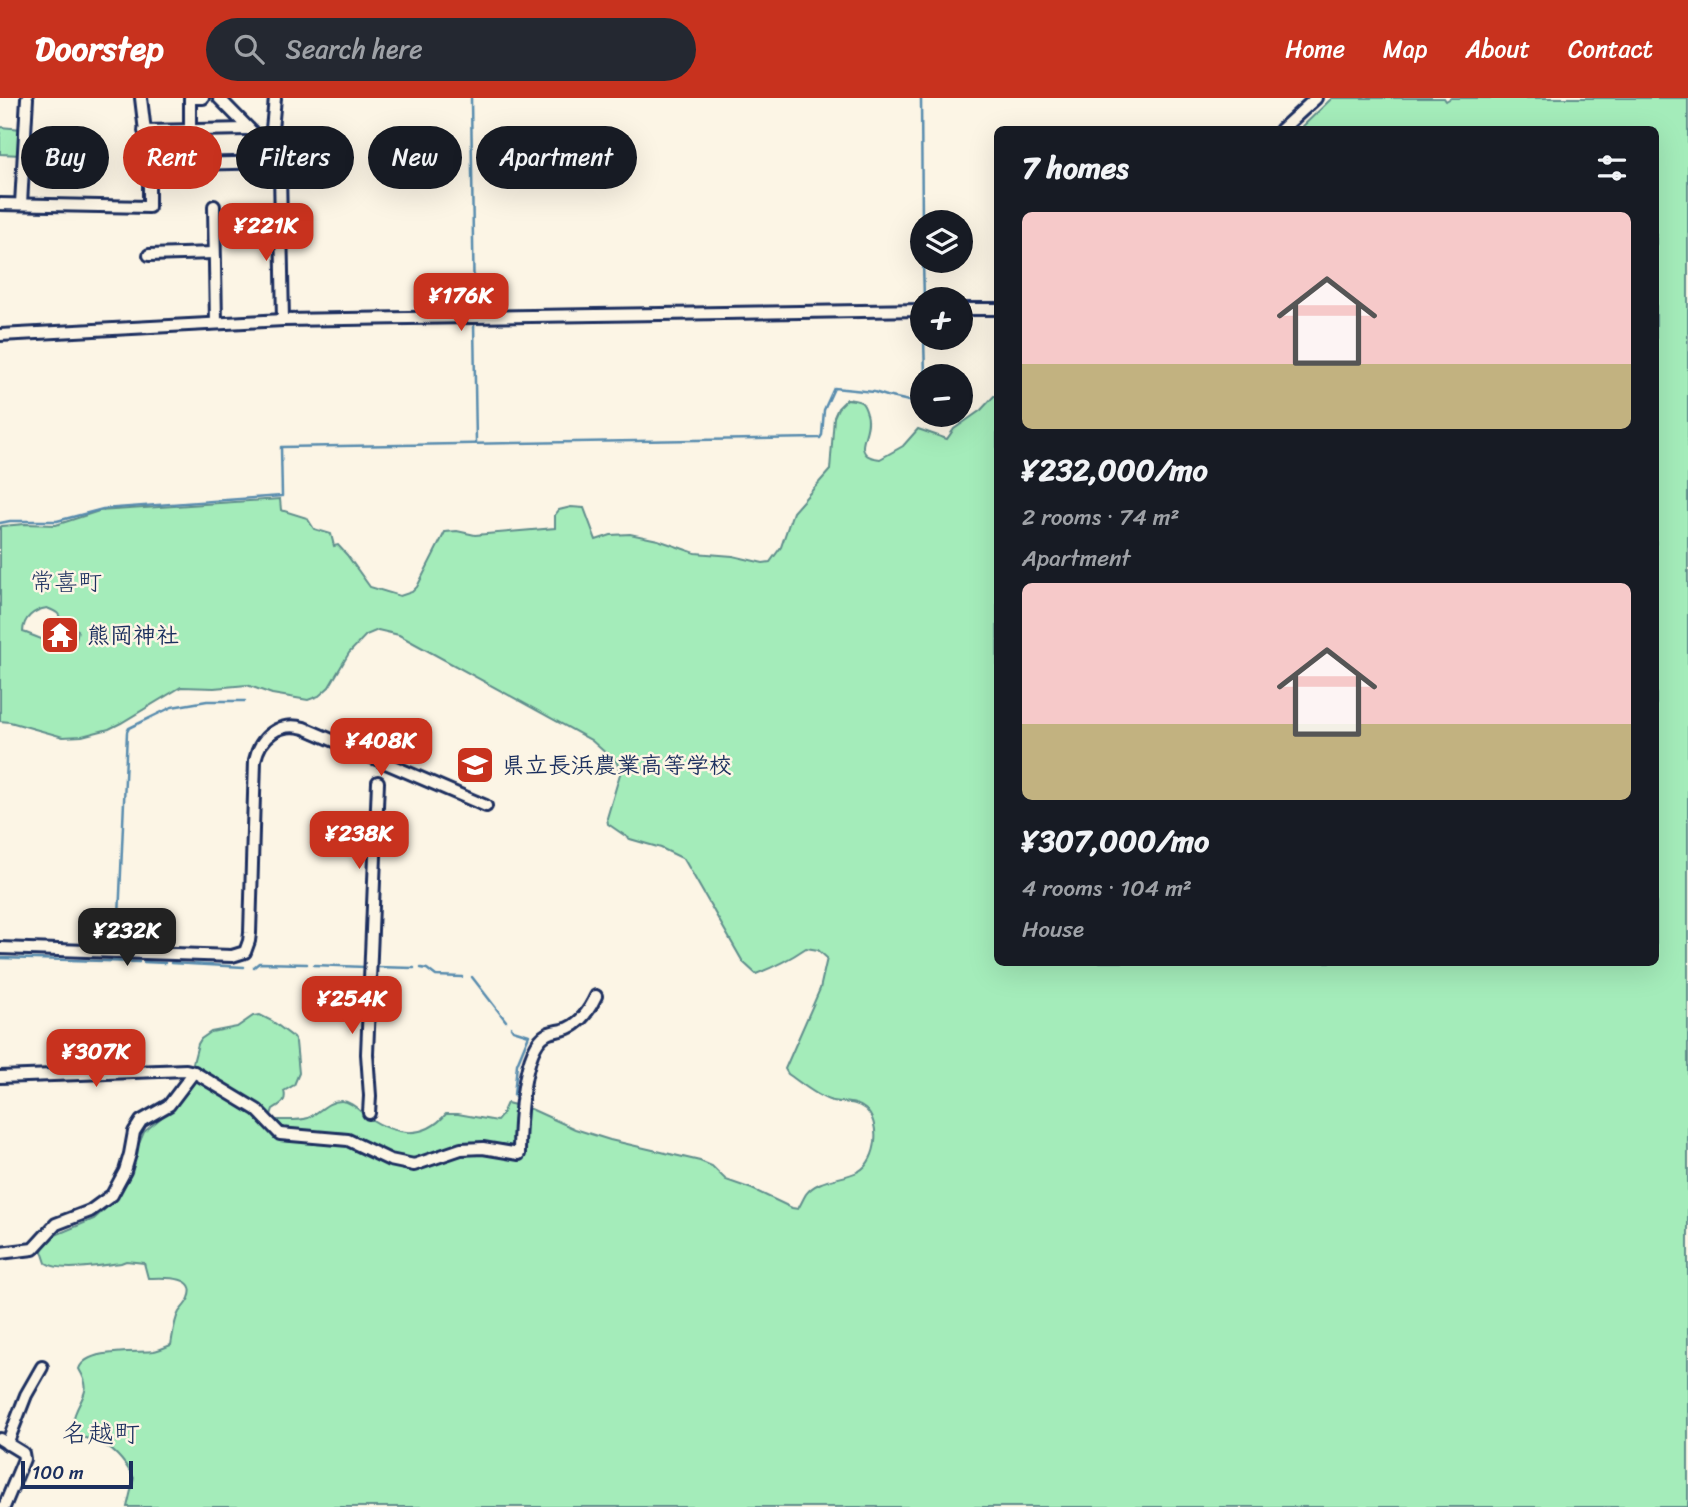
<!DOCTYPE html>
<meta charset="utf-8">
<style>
:root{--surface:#171b24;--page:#242831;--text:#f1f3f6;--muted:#9ea1a6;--accent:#c8321e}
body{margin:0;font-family:Sriracha,"Klee One",sans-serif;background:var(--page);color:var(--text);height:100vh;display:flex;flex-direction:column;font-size:26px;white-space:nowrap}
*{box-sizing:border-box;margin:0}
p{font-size:23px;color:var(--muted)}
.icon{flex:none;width:38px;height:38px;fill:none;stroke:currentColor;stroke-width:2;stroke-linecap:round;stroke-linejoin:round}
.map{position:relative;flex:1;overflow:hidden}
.sheet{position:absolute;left:994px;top:28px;width:665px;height:840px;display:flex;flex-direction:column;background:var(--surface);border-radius:10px;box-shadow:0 7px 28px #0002}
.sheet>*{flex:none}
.banner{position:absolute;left:21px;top:28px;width:665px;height:63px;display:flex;gap:14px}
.tools{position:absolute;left:910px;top:112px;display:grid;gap:14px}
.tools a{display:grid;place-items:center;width:63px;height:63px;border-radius:50%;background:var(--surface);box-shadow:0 7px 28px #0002;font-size:35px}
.scale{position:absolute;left:21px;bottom:18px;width:112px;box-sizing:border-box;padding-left:7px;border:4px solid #1b2f5e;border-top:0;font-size:19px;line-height:24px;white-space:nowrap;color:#1b2f5e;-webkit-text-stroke:5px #fcf5e5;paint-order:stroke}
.price{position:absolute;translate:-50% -60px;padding:0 16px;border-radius:14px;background:var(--accent);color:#fff;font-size:23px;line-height:46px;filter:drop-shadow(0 2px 4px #0008)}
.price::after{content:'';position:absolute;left:50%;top:42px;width:21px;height:16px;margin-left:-10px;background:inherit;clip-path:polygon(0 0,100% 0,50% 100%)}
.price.selected{background:#222;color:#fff}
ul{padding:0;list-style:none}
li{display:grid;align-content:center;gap:14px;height:371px;padding:0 28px}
li span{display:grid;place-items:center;height:217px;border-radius:10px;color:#555}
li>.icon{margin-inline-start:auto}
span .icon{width:126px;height:126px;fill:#fffc;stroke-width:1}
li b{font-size:30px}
h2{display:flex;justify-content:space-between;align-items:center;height:84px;padding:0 28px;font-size:30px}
.pill{padding:0 24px;border-radius:32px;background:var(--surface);box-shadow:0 7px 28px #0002;font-size:24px;line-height:63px}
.pill.selected{background:var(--accent);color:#fff}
header{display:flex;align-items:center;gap:42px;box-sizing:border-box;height:98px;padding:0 35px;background:var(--accent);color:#fff}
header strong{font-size:33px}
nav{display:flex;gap:38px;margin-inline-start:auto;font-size:24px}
.search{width:490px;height:63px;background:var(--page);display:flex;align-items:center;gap:18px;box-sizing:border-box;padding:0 24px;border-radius:38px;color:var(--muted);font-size:26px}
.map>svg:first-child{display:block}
</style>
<header>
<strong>Doorstep</strong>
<div class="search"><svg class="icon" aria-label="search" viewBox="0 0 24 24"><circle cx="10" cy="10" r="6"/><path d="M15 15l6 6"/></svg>Search here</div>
<nav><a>Home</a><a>Map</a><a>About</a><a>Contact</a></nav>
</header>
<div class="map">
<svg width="1688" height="1409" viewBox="0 0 1688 1409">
<rect width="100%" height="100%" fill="#fcf5e5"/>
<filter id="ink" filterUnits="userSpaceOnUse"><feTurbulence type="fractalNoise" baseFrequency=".0143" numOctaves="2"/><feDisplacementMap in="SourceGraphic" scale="14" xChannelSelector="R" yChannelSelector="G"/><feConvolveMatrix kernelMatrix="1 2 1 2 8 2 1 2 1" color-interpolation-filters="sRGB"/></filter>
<g filter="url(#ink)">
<!-- green -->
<g fill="#a4ecba" stroke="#608e8c" stroke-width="2" fill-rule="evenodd">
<path d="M1332,0H1444L1446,3L1451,0H1688V1409H127L134,1380C126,1366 114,1350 98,1344C89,1340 79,1340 71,1334C72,1328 73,1322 75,1316C83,1295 92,1293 79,1271C86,1250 136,1255 154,1253C160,1252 165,1249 171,1247C173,1236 174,1223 179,1214C182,1210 187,1205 189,1200C199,1176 160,1180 148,1180L144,1165L126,1163L121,1165C103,1167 60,1175 46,1165L42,1153L46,1141L94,1121L114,1103L144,1034L168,1014L190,990L193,965L198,946L201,941L211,934L237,929L253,918L260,917L272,923L293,939L296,944L299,975L294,987L284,993C287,1004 281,1006 273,1011L271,1017L275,1022C285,1022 299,1023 308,1020C319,1015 327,1003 341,1003C352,1003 360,1014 369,1020C395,1037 424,1042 446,1016H458L497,1023L501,1018L507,1005L531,1011L575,1031L610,1042L700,1063L712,1068L726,1082L752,1091L792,1110L798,1111C801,1106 803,1101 806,1096C818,1080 843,1082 859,1073C878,1062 881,1024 865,1011C854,1002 841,1006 829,1002C815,997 801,985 788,976L785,971L820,891L827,860L818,852L806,850C790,861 774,869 756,876L743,864L684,761L661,750L630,741L608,726L607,720L620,676L617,665L591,642L399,537L378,532L366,537L349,555L329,589L319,598L308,602L272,596L247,587L214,590L181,589L121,625L109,631L82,638L63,639L10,624L0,623V429L2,428L25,426L56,427L99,413L280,401L281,412L307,420L314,431L331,436L334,448L338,447L347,457L370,489L400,498L412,494L417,489L445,434L457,433L475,437L555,430V417L559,412L571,409L584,410L596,442L611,437L630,436L658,442L695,455L733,458L763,465L770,464L781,449L793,414L830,372L834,319L838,310L847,301C861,303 863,302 867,316C872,331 858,346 865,355C868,360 875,360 880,361L903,348L918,331L947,341L954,331L981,312L994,298H997L998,864H1656V32L1300,31ZM47,510C57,514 60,515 61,525L78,532L74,550L72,552C55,547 40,540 23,534C23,520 34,512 47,510Z"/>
<path d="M0,29L22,31L21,57L0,56Z"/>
</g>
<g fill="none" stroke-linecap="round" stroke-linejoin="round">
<!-- stream -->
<g stroke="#598cae" stroke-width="2.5">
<path d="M471,0L474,213"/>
<path d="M921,0L922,128"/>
<path d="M923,163L924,201"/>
<path d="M474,225L476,344"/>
<path d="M924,240L925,278"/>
<path d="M0,425L10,423H57L103,411L282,398L281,349L820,340L822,337L824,312L834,290L874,294L887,298L918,305L922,301"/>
<path d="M118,843L127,634L129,630L172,609L207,603H245"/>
<path d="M0,860L139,864"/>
<path d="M144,864L165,865"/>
<path d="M171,865L244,869"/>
<path d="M314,867L365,869"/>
<path d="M254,869L259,865L307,866"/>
<path d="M376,869L414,870"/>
<path d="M421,870L427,871L436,878L462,879"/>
<path d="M472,879L506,923"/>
<path d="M511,929L513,932L529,937L517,966L514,997L518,1001"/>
</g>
<defs>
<g id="minor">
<path d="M219,0L270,52L280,76L283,222"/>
<path d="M1281,32L1316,0"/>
<path d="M144,33L248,31"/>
<path d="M190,33V0H203"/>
<path d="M270,52L275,0"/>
<path d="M149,67L276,64"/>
<path d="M0,106L149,109V67L141,0"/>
<path d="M21,106L27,0"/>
<path d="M214,108L216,225"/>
<path d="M149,157L214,155"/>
<path d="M961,211H998"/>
<path d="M0,237L283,222L922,212"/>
<path d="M0,850L232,858L245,854L249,843L250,835L255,662C260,639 279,623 304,630L486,708"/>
<path d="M0,979L186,972L194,974L257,1012L280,1036L348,1042L390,1062L414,1067L461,1051L483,1050L519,1056C519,1029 522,949 547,936C553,933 561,933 568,930C582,924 590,911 596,898"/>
<path d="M369,1015L370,998L367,956L378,684"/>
<path d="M0,1155L33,1151L56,1126L90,1113L112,1097L125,1073L130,1056L134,1034L141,1023L169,1007L194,974"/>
<path d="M0,1341L23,1355L24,1361L4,1409"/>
<path d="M7,1346L26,1297L42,1269"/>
</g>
</defs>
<!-- minor casing -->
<use href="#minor" stroke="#1b2f5e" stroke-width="16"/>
<!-- minor -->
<use href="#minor" stroke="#fcf5e5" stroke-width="10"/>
</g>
</g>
<!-- icons -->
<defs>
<symbol id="temple-square" viewBox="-11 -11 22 22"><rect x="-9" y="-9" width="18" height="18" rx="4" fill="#c8321e" stroke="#fcf5e5"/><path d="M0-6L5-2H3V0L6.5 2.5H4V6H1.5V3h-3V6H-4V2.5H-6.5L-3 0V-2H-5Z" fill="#fff"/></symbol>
<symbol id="school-square" viewBox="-11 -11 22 22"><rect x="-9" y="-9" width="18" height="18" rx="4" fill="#c8321e" stroke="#fcf5e5"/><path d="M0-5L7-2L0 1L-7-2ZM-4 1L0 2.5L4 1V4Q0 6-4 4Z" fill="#fff"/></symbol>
</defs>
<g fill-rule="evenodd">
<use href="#temple-square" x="38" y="515" width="44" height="44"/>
<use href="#school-square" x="453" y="645" width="44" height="44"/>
</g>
<g text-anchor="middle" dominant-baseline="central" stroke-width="5" stroke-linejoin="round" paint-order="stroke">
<!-- poi labels -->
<g font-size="23" font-weight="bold" fill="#1b2f5e" stroke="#fcf5e5" text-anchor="start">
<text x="87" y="537">熊岡神社</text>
<text x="502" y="667">県立長浜農業高等学校</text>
</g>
<!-- neighbourhood labels -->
<g font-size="24" fill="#1b2f5e" stroke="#fcf5e5">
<text x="66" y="484">常喜町</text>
</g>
<!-- quarter labels -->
<g font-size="26" fill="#1b2f5e" stroke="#fcf5e5">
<text x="101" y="1335">名越町</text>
</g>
</g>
</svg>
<div class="tools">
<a><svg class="icon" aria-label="layers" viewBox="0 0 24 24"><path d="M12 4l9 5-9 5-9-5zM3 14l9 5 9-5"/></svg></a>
<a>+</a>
<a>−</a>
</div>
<div class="scale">100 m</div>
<b class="price" style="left:266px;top:165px">¥221K</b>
<b class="price" style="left:461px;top:235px">¥176K</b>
<b class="price" style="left:381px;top:680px">¥408K</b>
<b class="price" style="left:359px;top:773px">¥238K</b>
<b class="price selected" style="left:127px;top:870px">¥232K</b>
<b class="price" style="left:352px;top:938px">¥254K</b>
<b class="price" style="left:96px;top:991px">¥307K</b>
<div class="banner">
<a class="pill">Buy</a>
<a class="pill selected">Rent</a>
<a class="pill">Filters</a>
<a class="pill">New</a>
<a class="pill">Apartment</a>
</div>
<section class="sheet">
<h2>7 homes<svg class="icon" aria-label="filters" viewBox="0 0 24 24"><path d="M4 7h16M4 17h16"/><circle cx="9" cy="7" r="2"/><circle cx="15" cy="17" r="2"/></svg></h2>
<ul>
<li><span style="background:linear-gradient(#f6c9c9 70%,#c2b280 0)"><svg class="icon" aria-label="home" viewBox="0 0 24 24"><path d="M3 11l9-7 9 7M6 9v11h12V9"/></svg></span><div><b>¥232,000/mo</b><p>2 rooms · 74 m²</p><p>Apartment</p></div></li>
<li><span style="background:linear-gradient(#f6c9c9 65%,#c2b280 0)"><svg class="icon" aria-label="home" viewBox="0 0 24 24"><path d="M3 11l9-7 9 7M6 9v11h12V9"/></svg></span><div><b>¥307,000/mo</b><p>4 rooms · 104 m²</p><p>House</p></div></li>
</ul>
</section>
</div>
